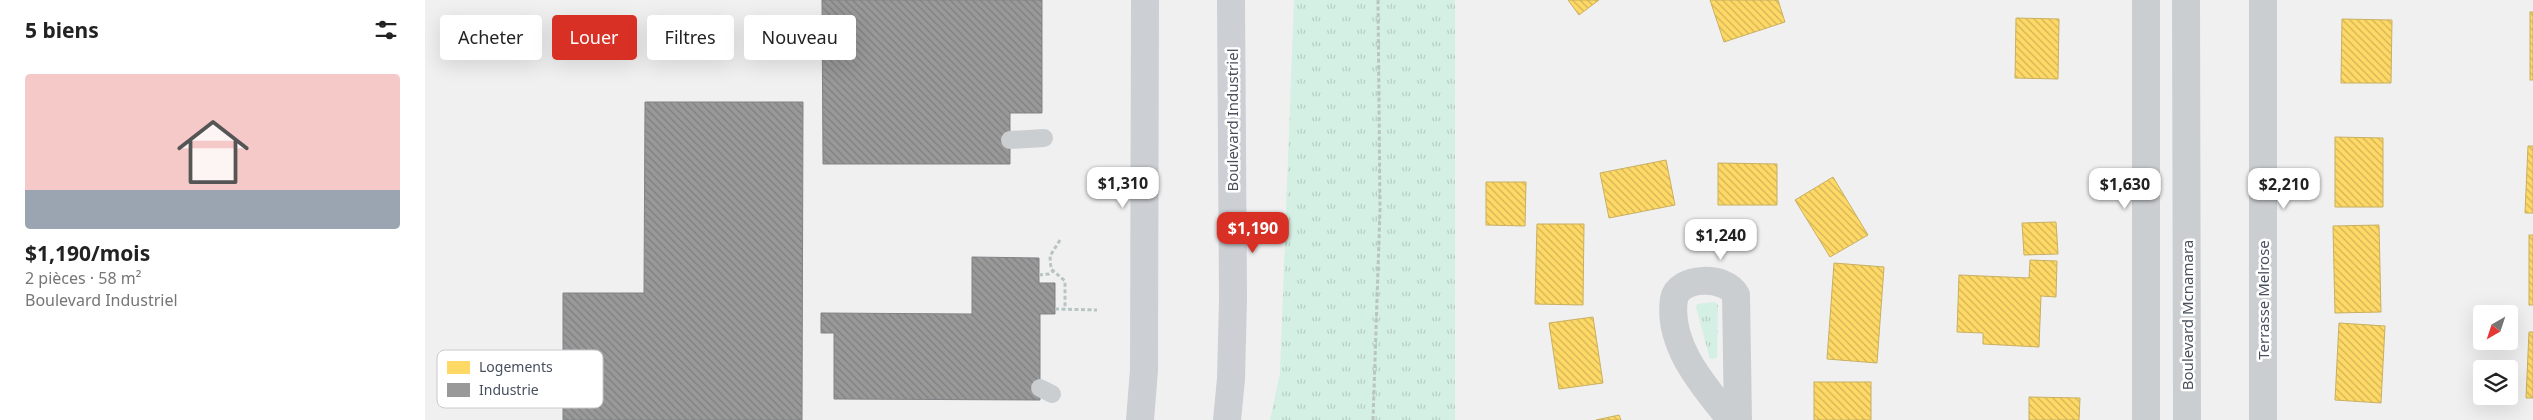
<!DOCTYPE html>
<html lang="fr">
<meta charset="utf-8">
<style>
:root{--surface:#fff;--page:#f6f6f6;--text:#222;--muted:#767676;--line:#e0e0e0;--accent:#d93025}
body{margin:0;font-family:"Noto Sans",sans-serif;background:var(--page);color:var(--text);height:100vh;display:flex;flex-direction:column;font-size:19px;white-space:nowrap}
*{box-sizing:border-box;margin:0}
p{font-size:16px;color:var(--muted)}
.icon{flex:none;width:28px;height:28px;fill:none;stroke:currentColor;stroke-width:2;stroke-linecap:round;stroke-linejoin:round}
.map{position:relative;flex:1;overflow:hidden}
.sheet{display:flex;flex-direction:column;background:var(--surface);width:425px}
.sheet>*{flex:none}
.hud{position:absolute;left:15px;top:15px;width:475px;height:45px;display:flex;gap:10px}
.needle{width:32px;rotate:219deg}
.tools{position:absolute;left:2048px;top:305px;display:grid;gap:10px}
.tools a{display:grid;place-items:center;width:45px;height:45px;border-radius:5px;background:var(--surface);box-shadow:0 5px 20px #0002;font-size:25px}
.price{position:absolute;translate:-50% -42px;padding:0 11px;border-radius:10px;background:#fff;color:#222;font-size:16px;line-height:32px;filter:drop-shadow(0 1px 2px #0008)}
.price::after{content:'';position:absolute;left:50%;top:30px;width:15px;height:11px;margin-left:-8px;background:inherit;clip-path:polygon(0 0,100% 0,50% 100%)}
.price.selected{background:var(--accent);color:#fff}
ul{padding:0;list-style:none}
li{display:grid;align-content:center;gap:10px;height:265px;padding:0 25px}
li+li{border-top:1px solid var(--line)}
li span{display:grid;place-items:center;height:155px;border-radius:5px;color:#555}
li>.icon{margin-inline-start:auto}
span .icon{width:90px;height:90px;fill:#fffc;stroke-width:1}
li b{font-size:21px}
h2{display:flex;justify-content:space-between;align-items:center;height:60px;padding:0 25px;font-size:21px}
.pill{padding:0 18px;border-radius:5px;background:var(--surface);box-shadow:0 5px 20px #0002;font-size:18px;line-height:45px}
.pill.selected{background:var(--accent);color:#fff}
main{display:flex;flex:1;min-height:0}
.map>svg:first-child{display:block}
</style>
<main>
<section class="sheet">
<h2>5 biens<svg class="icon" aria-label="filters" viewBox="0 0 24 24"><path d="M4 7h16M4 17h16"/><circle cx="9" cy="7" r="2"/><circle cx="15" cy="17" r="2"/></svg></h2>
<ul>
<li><span style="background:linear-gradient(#f6c9c9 75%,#9aa5b1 0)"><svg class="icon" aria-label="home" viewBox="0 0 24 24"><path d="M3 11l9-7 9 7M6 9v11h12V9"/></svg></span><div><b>$1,190/mois</b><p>2 pièces · 58 m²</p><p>Boulevard Industriel</p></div></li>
</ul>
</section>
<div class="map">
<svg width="2108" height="420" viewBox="0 0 2108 420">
<defs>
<pattern id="grass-tufts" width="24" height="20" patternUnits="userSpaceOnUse" patternTransform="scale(1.25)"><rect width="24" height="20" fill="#d4efe3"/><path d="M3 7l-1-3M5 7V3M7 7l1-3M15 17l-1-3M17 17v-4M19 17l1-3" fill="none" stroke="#b7cfc5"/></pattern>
<pattern id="homes-back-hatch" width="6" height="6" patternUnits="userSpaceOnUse" patternTransform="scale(1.25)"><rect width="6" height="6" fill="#ffd966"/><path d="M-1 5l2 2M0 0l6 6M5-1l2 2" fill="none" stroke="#d0b257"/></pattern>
<pattern id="industry-back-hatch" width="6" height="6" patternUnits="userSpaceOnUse" patternTransform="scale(1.25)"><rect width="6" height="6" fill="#999"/><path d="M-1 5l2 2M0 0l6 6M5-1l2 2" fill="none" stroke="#7f7f80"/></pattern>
</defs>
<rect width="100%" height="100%" fill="#f0f0f0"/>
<!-- grass -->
<g fill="url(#grass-tufts)">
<path d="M869,0H1030V420H845L855,373Z"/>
<path d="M1290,302L1293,305L1292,358L1285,359L1271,307L1272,304Z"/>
</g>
<!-- homes -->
<g fill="url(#homes-back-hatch)" stroke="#c8b063">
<path d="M1143,0H1174L1154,15Z"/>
<path d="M1285,0H1353L1360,22L1299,42Z"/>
<rect x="2105" y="12" width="3" height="68"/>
<path d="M1591,18L1634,19L1633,79L1590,78Z"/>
<path d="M1917,19L1967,20L1966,83H1916Z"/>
<path d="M1910,137L1958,138V207H1910Z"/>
<path d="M2103,146H2108V213H2100Z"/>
<path d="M1241,160L1250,205L1184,218L1175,173Z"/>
<path d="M1293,163L1352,164V205H1293Z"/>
<path d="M1408,177L1443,235L1405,257L1370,200Z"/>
<path d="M1061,182H1101L1100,226L1061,225Z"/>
<path d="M1631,222L1633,254L1599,255L1597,223Z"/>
<path d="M1112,224H1159L1158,305L1110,304Z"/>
<path d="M1954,225L1956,312L1910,313L1908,226Z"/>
<rect x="2104" y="235" width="4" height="70"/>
<path d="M1605,260L1632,261L1631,297L1616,296L1614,347L1558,344V333L1532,332L1534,275L1604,278Z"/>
<path d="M1409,263L1459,267L1452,363L1402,359Z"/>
<path d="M1168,317L1178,383L1134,389L1124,323Z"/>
<path d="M1914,323L1960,326L1956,403L1910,400Z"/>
<path d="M2104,332H2108V398H2101Z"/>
<rect x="1389" y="382" width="57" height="38"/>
<path d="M1604,397L1655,398L1654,420H1604Z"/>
<path d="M1194,415L1196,420H1171Z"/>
</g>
<!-- industry -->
<g fill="url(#industry-back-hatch)" stroke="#808387">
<path d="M397,0H617V113H585V164H398Z"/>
<path d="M220,102H378L377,420H138V293H219Z"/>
<path d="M547,257L614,258V283H630V314H615V400L409,399V333H396V313L547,314Z"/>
</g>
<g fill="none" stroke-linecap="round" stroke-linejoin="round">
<!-- path -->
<g stroke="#b8c5c3" stroke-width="3" stroke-dasharray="4 2.5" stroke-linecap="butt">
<path d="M635,240L625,256L626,269L640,281V309"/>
<path d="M614,275L624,274L628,271"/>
<path d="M630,309L672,310"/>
<path d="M948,420L955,210L953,0"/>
</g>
<!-- lane -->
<g stroke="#cbced1" stroke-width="18">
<path d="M585,140L619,138"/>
<path d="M615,388L627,394"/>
</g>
<!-- street -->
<g stroke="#cbced1" stroke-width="28">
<path d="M1761,0L1762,420"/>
<path d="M1306,420C1280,387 1242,346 1249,299C1253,276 1301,275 1311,295L1313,420"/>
<path d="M1721,420V0"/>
<path d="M1838,420V0"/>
</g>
<!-- secondary -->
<g stroke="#cccfd3" stroke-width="28">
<path d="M715,420L719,370L720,0"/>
<path d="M802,420L806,379L808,299L806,0"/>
</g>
</g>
<g text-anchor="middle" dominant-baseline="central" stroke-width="5" stroke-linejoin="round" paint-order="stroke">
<!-- street labels -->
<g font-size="15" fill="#474f5d" stroke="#fff">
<text transform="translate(807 120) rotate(-90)">Boulevard Industriel</text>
<text transform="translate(1838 300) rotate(-90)">Terrasse Melrose</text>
<text transform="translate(1762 315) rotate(-90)">Boulevard Mcnamara</text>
</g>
</g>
<!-- legend -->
<rect x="12" y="350" width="166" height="58" rx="8" fill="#fff" stroke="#c8cace" stroke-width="1"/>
<rect x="22" y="361" width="23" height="13" fill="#ffd966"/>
<rect x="22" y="383" width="23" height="14" fill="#999"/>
<g font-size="14" fill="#474f5d">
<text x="54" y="372">Logements</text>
<text x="54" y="395">Industrie</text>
</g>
</svg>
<div class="tools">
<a><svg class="needle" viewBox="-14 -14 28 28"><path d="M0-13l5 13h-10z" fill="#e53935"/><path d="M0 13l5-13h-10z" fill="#767676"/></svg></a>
<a><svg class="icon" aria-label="layers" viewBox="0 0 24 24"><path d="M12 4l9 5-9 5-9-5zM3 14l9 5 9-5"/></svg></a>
</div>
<b class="price" style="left:698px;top:209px">$1,310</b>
<b class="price" style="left:1700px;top:210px">$1,630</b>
<b class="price" style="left:1859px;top:210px">$2,210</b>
<b class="price selected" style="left:828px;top:254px">$1,190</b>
<b class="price" style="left:1296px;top:261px">$1,240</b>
<div class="hud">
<a class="pill">Acheter</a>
<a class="pill selected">Louer</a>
<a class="pill">Filtres</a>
<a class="pill">Nouveau</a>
</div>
</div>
</main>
